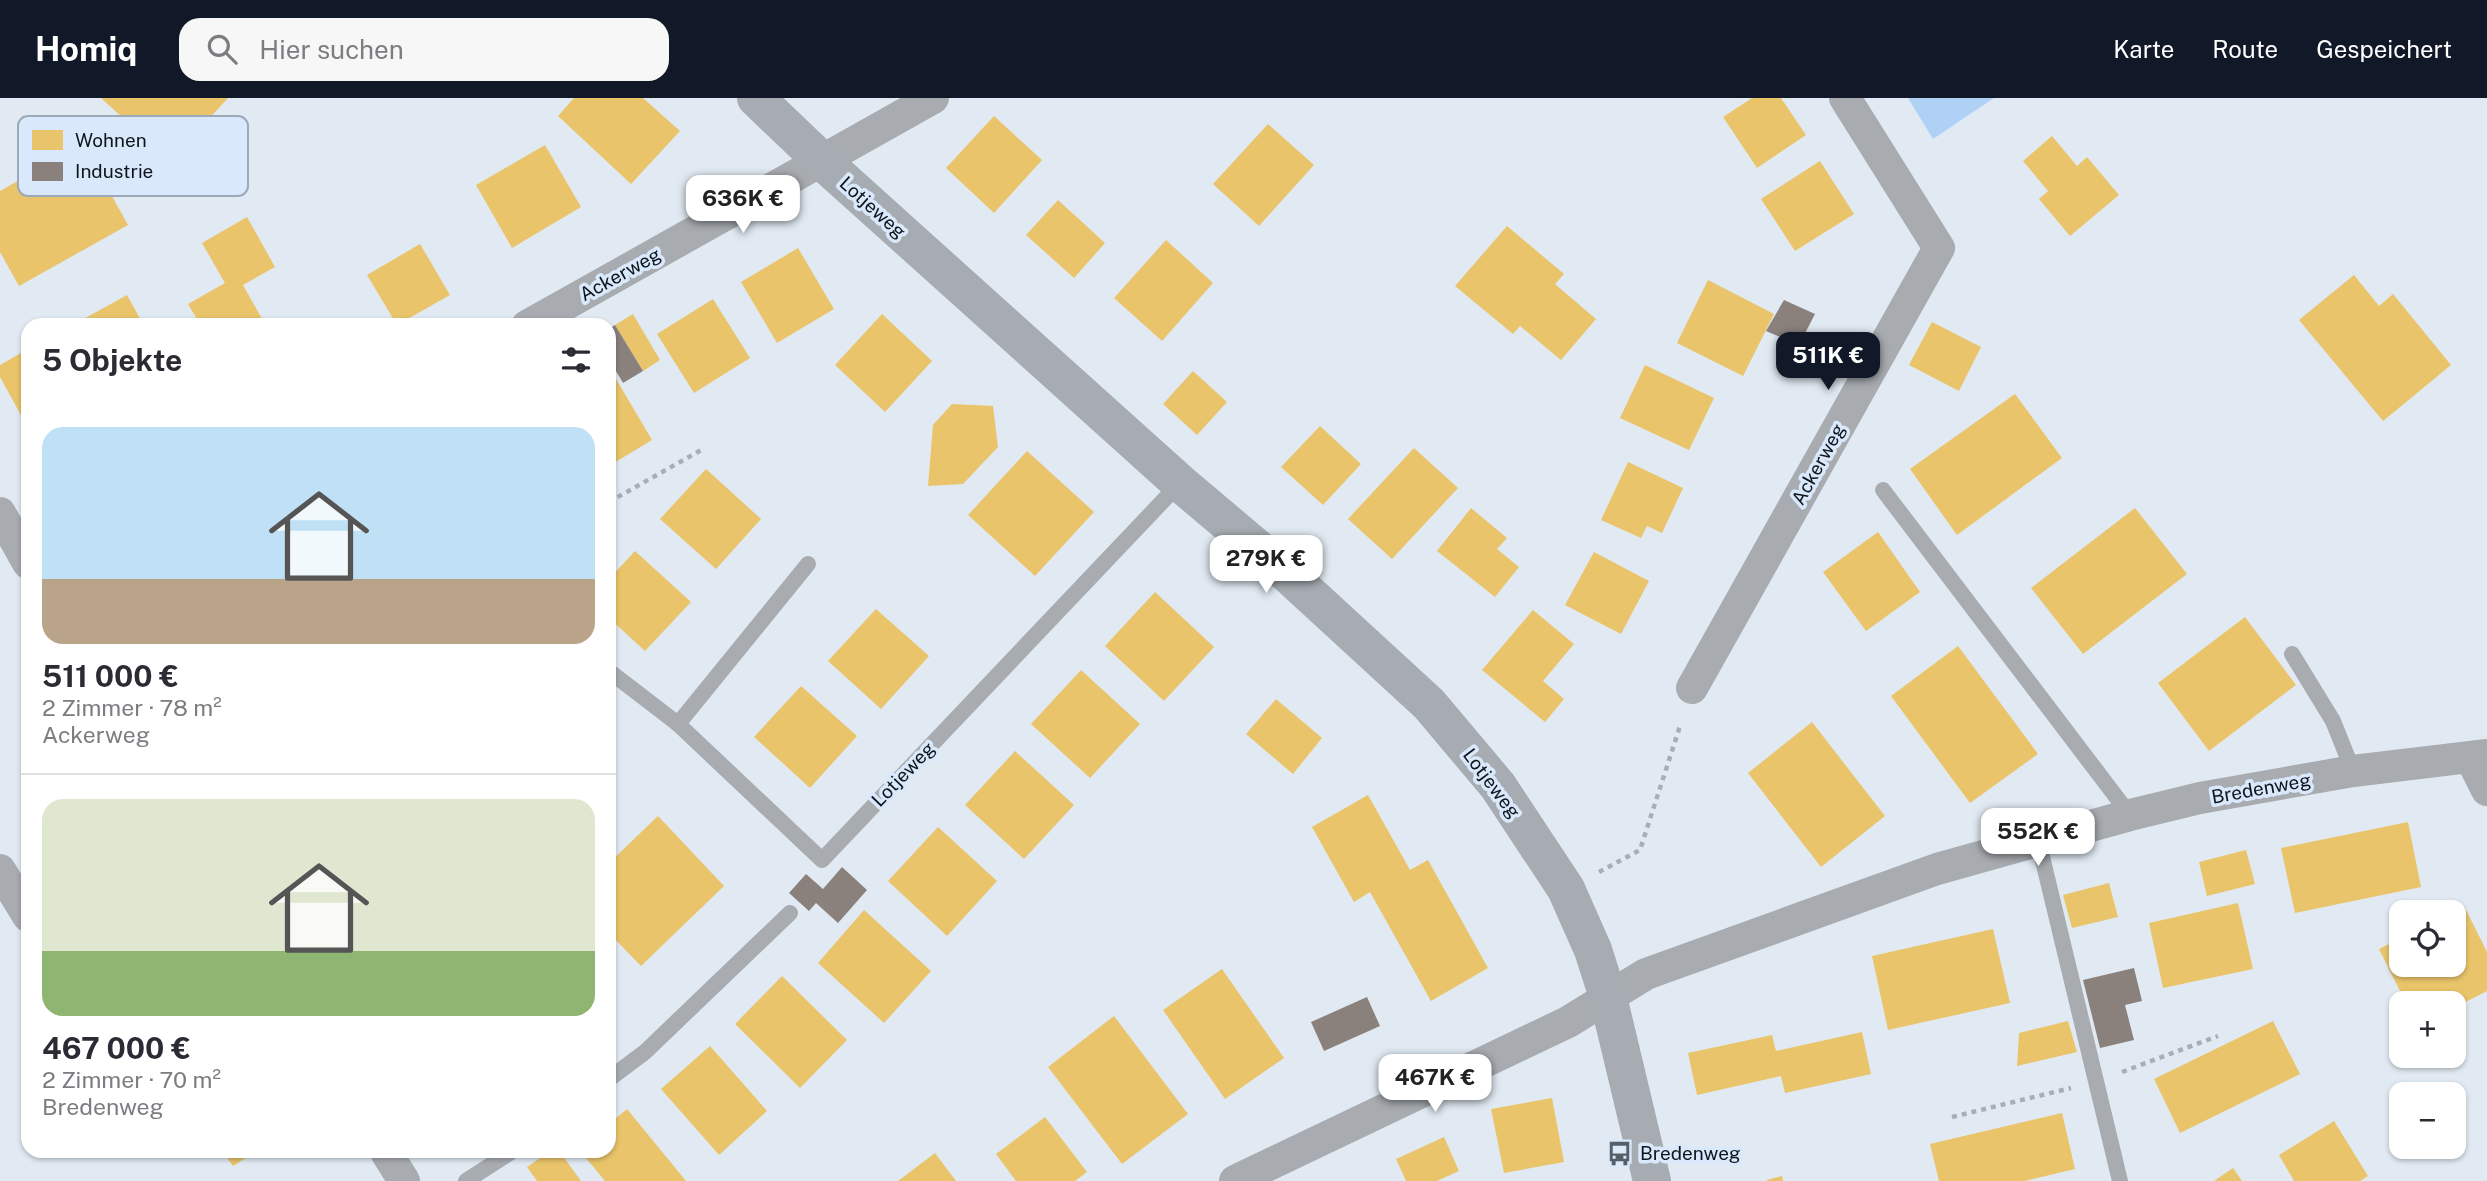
<!DOCTYPE html>
<html lang="de">
<meta charset="utf-8">
<style>
:root{--surface:#fff;--page:#f7f7f7;--text:#2b2b33;--muted:#7c7c81;--line:#e1e1e2;--accent:#111827}
body{margin:0;font-family:"Public Sans",sans-serif;background:var(--page);color:var(--text);height:100vh;display:flex;flex-direction:column;font-size:26px;white-space:nowrap}
*{box-sizing:border-box;margin:0}
p{font-size:23px;color:var(--muted)}
.icon{flex:none;width:38px;height:38px;fill:none;stroke:currentColor;stroke-width:2;stroke-linecap:round;stroke-linejoin:round}
.map{position:relative;flex:1;overflow:hidden}
.details{position:absolute;left:21px;top:220px;width:595px;height:840px;display:flex;flex-direction:column;background:var(--surface);border-radius:21px;box-shadow:0 2px 5px #0004}
.details>*{flex:none}
.fabs{position:absolute;left:2389px;top:802px;display:grid;gap:14px}
.fabs a{display:grid;place-items:center;width:77px;height:77px;border-radius:14px;background:var(--surface);box-shadow:0 2px 5px #0004;font-size:35px}
.price{position:absolute;translate:-50% -60px;padding:0 16px;border-radius:14px;background:#fff;color:#222;font-size:23px;line-height:46px;filter:drop-shadow(0 2px 4px #0008)}
.price::after{content:'';position:absolute;left:50%;top:42px;width:21px;height:16px;margin-left:-10px;background:inherit;clip-path:polygon(0 0,100% 0,50% 100%)}
.price.selected{background:var(--accent);color:#fff}
ul{padding:0;list-style:none}
li{display:grid;align-content:center;gap:14px;height:371px;padding:0 21px}
li+li{border-top:2px solid var(--line)}
li span{display:grid;place-items:center;height:217px;border-radius:21px;color:#555}
li>.icon{margin-inline-start:auto}
span .icon{width:126px;height:126px;fill:#fffc;stroke-width:1}
li b{font-size:30px}
h2{display:flex;justify-content:space-between;align-items:center;height:84px;padding:0 21px;font-size:30px}
header{display:flex;align-items:center;gap:42px;box-sizing:border-box;height:98px;padding:0 35px;background:var(--accent);color:#fff}
header strong{font-size:33px}
nav{display:flex;gap:38px;margin-inline-start:auto;font-size:24px}
.search{width:490px;height:63px;background:var(--page);display:flex;align-items:center;gap:18px;box-sizing:border-box;padding:0 24px;border-radius:21px;color:var(--muted);font-size:26px}
.map>svg:first-child{display:block}
</style>
<header>
<strong>Homiq</strong>
<div class="search"><svg class="icon" aria-label="search" viewBox="0 0 24 24"><circle cx="10" cy="10" r="6"/><path d="M15 15l6 6"/></svg>Hier suchen</div>
<nav><a>Karte</a><a>Route</a><a>Gespeichert</a></nav>
</header>
<div class="map">
<svg width="2487" height="1083" viewBox="0 0 2487 1083">
<rect width="100%" height="100%" fill="#e1eaf3"/>
<!-- forest -->
<path fill="#b0d1f6" d="M1908,0H1994L1933,41Z"/>
<!-- homes -->
<g fill="#e9c46a">
<path d="M101,0H228L170,63Z"/>
<path d="M574,0H643L680,33L631,86L558,18Z"/>
<path d="M1752,0H1781L1806,37L1757,70L1723,19Z"/>
<path d="M994,18L1042,62L994,115L946,70Z"/>
<path d="M1268,26L1314,67L1259,128L1213,86Z"/>
<path d="M2052,38L2077,68L2087,59L2119,97L2070,138L2039,101L2048,93L2023,63Z"/>
<path d="M83,46L128,127L19,188L0,154V93Z"/>
<path d="M545,47L581,109L512,150L476,87Z"/>
<path d="M1820,63L1854,116L1795,153L1761,101Z"/>
<path d="M1058,102L1105,145L1074,180L1026,137Z"/>
<path d="M247,119L275,169L243,187L266,228H201L188,206L225,185L202,145Z"/>
<path d="M1507,128L1564,176L1555,186L1596,221L1561,262L1520,228L1513,236L1455,188Z"/>
<path d="M1166,142L1213,185L1162,243L1114,200Z"/>
<path d="M420,146L450,197L397,227L367,177Z"/>
<path d="M798,150L834,211L777,245L741,184Z"/>
<path d="M2354,177L2379,208L2393,196L2451,267L2383,323L2299,222Z"/>
<path d="M1708,182L1774,216L1743,278L1677,245Z"/>
<path d="M127,197L144,228H71Z"/>
<path d="M713,201L750,260L694,295L657,236Z"/>
<path d="M633,216L660,262L643,273L615,227Z"/>
<path d="M882,216L932,263L885,314L835,267Z"/>
<path d="M1932,224L1981,249L1959,293L1909,267Z"/>
<path d="M28,251V316L22,319L0,279V267Z"/>
<path d="M1645,267L1714,300L1689,352L1620,320Z"/>
<path d="M609,269L652,342L609,368Z"/>
<path d="M1193,273L1227,304L1197,337L1163,306Z"/>
<path d="M2015,296L2062,360L1957,437L1910,371Z"/>
<path d="M952,306L993,308L998,349L963,386L928,388L933,327Z"/>
<path d="M1320,328L1361,366L1323,407L1281,369Z"/>
<path d="M1414,350L1458,390L1392,461L1348,421Z"/>
<path d="M1027,353L1094,414L1035,478L968,417Z"/>
<path d="M1628,364L1683,390L1662,435L1647,428L1641,440L1601,422Z"/>
<path d="M706,371L761,421L716,471L660,421Z"/>
<path d="M1471,410L1507,440L1497,451L1519,469L1495,499L1437,453Z"/>
<path d="M2135,410L2187,476L2083,556L2031,490Z"/>
<path d="M1878,434L1920,494L1866,533L1823,474Z"/>
<path d="M635,453L691,504L645,553L609,520V481Z"/>
<path d="M1594,454L1649,483L1621,536L1565,507Z"/>
<path d="M1155,494L1214,549L1164,603L1105,548Z"/>
<path d="M876,511L929,558L881,611L828,563Z"/>
<path d="M1533,512L1574,546L1543,583L1564,601L1545,624L1482,572Z"/>
<path d="M2245,519L2296,587L2209,653L2158,585Z"/>
<path d="M1958,548L2038,656L1970,705L1891,598Z"/>
<path d="M1081,572L1140,626L1090,680L1031,626Z"/>
<path d="M801,588L857,638L810,690L754,639Z"/>
<path d="M1276,601L1322,640L1293,676L1246,636Z"/>
<path d="M1812,624L1885,718L1821,769L1748,675Z"/>
<path d="M1015,653L1074,707L1024,761L965,707Z"/>
<path d="M1368,697L1410,772L1428,762L1488,870L1431,903L1370,794L1354,804L1312,729Z"/>
<path d="M658,718L724,788L641,868L609,835V765Z"/>
<path d="M2408,724L2421,789L2295,815L2281,750Z"/>
<path d="M938,729L997,783L947,838L888,783Z"/>
<path d="M2246,752L2255,786L2207,798L2199,764Z"/>
<path d="M2109,785L2118,819L2072,830L2063,797Z"/>
<path d="M2238,805L2253,871L2163,890L2149,825Z"/>
<path d="M2464,808L2487,854V893L2454,910V905H2406L2379,851L2401,840V866H2454V813Z"/>
<path d="M864,812L931,873L884,925L818,865Z"/>
<path d="M1993,831L2010,905L1888,932L1872,858Z"/>
<path d="M1222,871L1284,960L1225,1001L1163,912Z"/>
<path d="M782,878L847,942L800,990L735,926Z"/>
<path d="M1114,918L1188,1016L1122,1066L1048,969Z"/>
<path d="M2068,923L2077,954L2017,968L2019,935Z"/>
<path d="M2273,923L2300,976L2180,1035L2154,981Z"/>
<path d="M1862,934L1871,976L1785,995L1781,978L1697,997L1688,955L1772,937L1776,953Z"/>
<path d="M710,948L767,1013L719,1057L661,991Z"/>
<path d="M1552,1000L1564,1064L1504,1075L1491,1011Z"/>
<path d="M627,1011L686,1083H605L581,1054H609V1026Z"/>
<path d="M2062,1015L2075,1071L2025,1083H1939L1930,1046Z"/>
<path d="M1045,1019L1087,1074L1075,1083H1016L996,1056Z"/>
<path d="M2334,1023L2368,1078L2360,1083H2294L2279,1057Z"/>
<path d="M1444,1039L1459,1073L1437,1083H1406L1396,1061Z"/>
<path d="M223,1054H255L233,1068Z"/>
<path d="M549,1054H560L581,1083H537L527,1069Z"/>
<path d="M935,1055L956,1083H898Z"/>
<path d="M2233,1070L2242,1083H2214Z"/>
<path d="M1782,1078L1783,1083H1767V1082Z"/>
</g>
<!-- industry -->
<g fill="#8a817c">
<path d="M1784,202L1815,216L1799,247L1766,233Z"/>
<path d="M615,227L643,273L623,285L609,261V231Z"/>
<path d="M842,769L867,792L838,825L816,805L809,813L789,795L806,776L823,791Z"/>
<path d="M2134,870L2142,903L2125,907L2134,942L2100,950L2083,882Z"/>
<path d="M1367,899L1380,928L1324,953L1311,924Z"/>
</g>
<g fill="none" stroke-linecap="round" stroke-linejoin="round">
<!-- path -->
<g stroke="#aaaeb4" stroke-width="4.5" stroke-dasharray="5 5" stroke-linecap="butt">
<path d="M609,404L703,351"/>
<path d="M1599,774L1640,752L1681,625"/>
<path d="M2122,974L2218,938"/>
<path d="M1952,1019L2071,990"/>
</g>
<!-- lane -->
<g stroke="#a8acb1" stroke-width="16">
<path d="M1883,392L2130,717"/>
<path d="M2292,556L2333,623L2353,673"/>
<path d="M609,573L678,626L822,762L1180,385"/>
<path d="M678,626L808,466"/>
<path d="M2038,742L2120,1083"/>
<path d="M609,981L645,954L790,815"/>
<path d="M466,1083L511,1054"/>
</g>
<!-- street -->
<g stroke="#a8acb1" stroke-width="32">
<path d="M527,228L933,0"/>
<path d="M0,415L28,465"/>
<path d="M1692,590L1939,150L1845,0"/>
<path d="M2471,660L2487,692"/>
<path d="M0,772L28,818"/>
<path d="M386,1054L404,1083"/>
<path d="M1235,1083L1568,924L1646,876L1937,771L2130,717L2200,700L2353,673L2487,657"/>
</g>
<!-- secondary -->
<path stroke="#a6acb2" stroke-width="38" d="M756,0L822,63L1180,385L1282,471L1429,606L1498,688L1566,791L1593,852L1608,899L1652,1083"/>
</g>
<!-- icons -->
<defs>
<symbol id="bus-bare" viewBox="-9 -9 18 18"><path d="M-5-6H5V4H4V6H2V4H-2V6H-4V4H-5ZM-3.5-4V0h7V-4ZM-3.5 1.2v1.5H-2V1.2ZM2 1.2v1.5H3.5V1.2Z" fill="#586067" stroke="#d9e9fb" stroke-width="2.5" paint-order="stroke"/></symbol>
</defs>
<g fill-rule="evenodd">
<use href="#bus-bare" x="1602" y="1038" width="35" height="35"/>
</g>
<g text-anchor="middle" dominant-baseline="central" stroke-width="7" stroke-linejoin="round" paint-order="stroke">
<!-- street labels -->
<g font-size="19" fill="#0e151c" stroke="#d9e9fb">
<text transform="translate(873 109) rotate(42)">Lotjeweg</text>
<text transform="translate(620 176) rotate(-29)">Ackerweg</text>
<text transform="translate(1818 366) rotate(-61)">Ackerweg</text>
<text transform="translate(903 676) rotate(-46)">Lotjeweg</text>
<text transform="translate(1492 685) rotate(53)">Lotjeweg</text>
<text transform="translate(2261 690) rotate(-10)">Bredenweg</text>
</g>
<!-- poi labels -->
<g font-size="19" fill="#0e151c" stroke="#d9e9fb" text-anchor="start">
<text x="1640" y="1055">Bredenweg</text>
</g>
</g>
<!-- legend -->
<rect x="18" y="18" width="230" height="80" rx="10" fill="#d9e9fb" stroke="#9ca9b8" stroke-width="2"/>
<rect x="32" y="32" width="31" height="20" fill="#e9c46a"/>
<rect x="32" y="64" width="31" height="19" fill="#8a817c"/>
<g font-size="19" fill="#0e151c">
<text x="75" y="49">Wohnen</text>
<text x="75" y="80">Industrie</text>
</g>
</svg>
<div class="fabs">
<a><svg class="icon" aria-label="locate" viewBox="0 0 24 24"><circle cx="12" cy="12" r="6"/><path d="M12 2v4M12 18v4M2 12h4M18 12h4"/></svg></a>
<a>+</a>
<a>−</a>
</div>
<b class="price" style="left:743px;top:137px">636K €</b>
<b class="price selected" style="left:1828px;top:294px">511K €</b>
<b class="price" style="left:1266px;top:497px">279K €</b>
<b class="price" style="left:2038px;top:770px">552K €</b>
<b class="price" style="left:1435px;top:1016px">467K €</b>
<section class="details">
<h2>5 Objekte<svg class="icon" aria-label="filters" viewBox="0 0 24 24"><path d="M4 7h16M4 17h16"/><circle cx="9" cy="7" r="2"/><circle cx="15" cy="17" r="2"/></svg></h2>
<ul>
<li><span style="background:linear-gradient(#bfe0f5 70%,#b9a48a 0)"><svg class="icon" aria-label="home" viewBox="0 0 24 24"><path d="M3 11l9-7 9 7M6 9v11h12V9"/></svg></span><div><b>511 000 €</b><p>2 Zimmer · 78 m²</p><p>Ackerweg</p></div></li>
<li><span style="background:linear-gradient(#dfe7d0 70%,#8fb573 0)"><svg class="icon" aria-label="home" viewBox="0 0 24 24"><path d="M3 11l9-7 9 7M6 9v11h12V9"/></svg></span><div><b>467 000 €</b><p>2 Zimmer · 70 m²</p><p>Bredenweg</p></div></li>
</ul>
</section>
</div>
